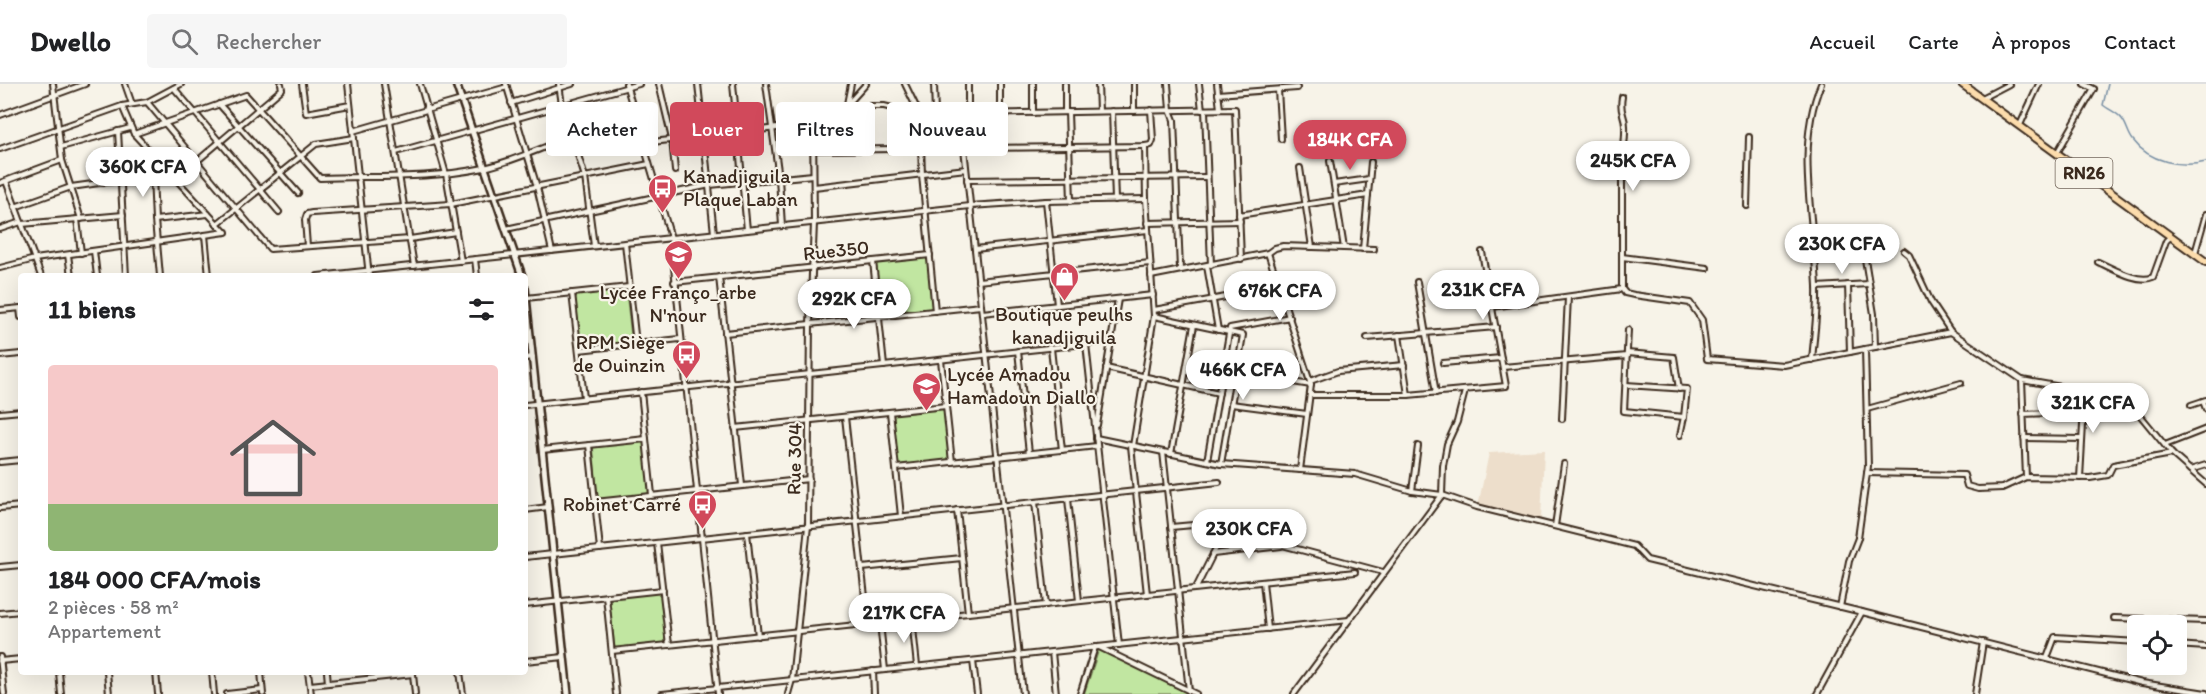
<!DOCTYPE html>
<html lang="fr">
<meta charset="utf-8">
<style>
:root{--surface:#fff;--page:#f6f6f6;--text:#202124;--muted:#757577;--line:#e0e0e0;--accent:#d1495b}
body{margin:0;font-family:Itim,sans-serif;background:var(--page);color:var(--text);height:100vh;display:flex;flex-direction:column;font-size:22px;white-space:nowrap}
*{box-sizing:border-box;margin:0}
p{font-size:20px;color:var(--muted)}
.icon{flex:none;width:33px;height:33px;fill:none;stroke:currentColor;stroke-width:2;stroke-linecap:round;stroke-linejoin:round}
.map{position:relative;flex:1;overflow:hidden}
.drawer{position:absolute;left:18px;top:189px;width:510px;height:402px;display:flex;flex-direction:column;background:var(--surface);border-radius:6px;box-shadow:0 6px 24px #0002}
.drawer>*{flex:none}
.top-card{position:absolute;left:546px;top:18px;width:570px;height:54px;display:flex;gap:12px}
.controls{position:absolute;left:2127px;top:531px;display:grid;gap:12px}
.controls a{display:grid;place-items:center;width:60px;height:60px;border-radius:6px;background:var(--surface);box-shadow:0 6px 24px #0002;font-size:30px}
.price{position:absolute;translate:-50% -51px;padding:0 14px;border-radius:21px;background:#fff;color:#222;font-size:20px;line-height:39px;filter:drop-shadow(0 2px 3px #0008)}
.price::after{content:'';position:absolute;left:50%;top:36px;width:18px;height:14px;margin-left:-9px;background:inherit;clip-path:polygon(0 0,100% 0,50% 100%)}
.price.on{background:var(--accent);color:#fff}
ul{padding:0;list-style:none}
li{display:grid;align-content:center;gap:12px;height:318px;padding:0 30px}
li span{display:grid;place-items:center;height:186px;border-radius:6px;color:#555}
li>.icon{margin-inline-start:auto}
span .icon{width:108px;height:108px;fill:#fffc;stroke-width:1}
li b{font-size:26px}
h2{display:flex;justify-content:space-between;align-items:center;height:72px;padding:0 30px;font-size:26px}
.pill{padding:0 21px;border-radius:6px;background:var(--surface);box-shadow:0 6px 24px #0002;font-size:21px;line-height:54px}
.pill.on{background:var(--accent);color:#fff}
header{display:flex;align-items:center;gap:36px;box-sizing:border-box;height:84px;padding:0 30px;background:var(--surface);border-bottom:2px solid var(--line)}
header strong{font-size:28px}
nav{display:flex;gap:33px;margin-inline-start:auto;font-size:21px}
.search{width:420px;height:54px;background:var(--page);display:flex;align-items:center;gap:15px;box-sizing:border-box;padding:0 21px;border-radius:6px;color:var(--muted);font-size:22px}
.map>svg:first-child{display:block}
</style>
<header>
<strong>Dwello</strong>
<div class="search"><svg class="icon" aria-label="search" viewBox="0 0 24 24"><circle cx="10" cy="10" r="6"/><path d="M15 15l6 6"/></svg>Rechercher</div>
<nav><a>Accueil</a><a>Carte</a><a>À propos</a><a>Contact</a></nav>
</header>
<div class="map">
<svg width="2206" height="610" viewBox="0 0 2206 610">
<rect width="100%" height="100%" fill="#f7f3e8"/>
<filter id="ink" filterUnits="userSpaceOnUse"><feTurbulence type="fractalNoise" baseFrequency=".0167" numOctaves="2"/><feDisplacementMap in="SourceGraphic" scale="12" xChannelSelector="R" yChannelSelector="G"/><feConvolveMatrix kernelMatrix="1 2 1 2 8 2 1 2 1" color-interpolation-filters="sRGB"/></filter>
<g filter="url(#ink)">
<!-- built -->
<path fill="#eddecb" d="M1544,366L1541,436L1478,422L1489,369Z"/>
<!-- green -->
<g fill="#c1e6a1" stroke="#7e8860" stroke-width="1.5">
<path d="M927,173L933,226L882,232L876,179Z"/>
<path d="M626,206L632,259L580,264L575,211Z"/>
<path d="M944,323L950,376L898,381L893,329Z"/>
<path d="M644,357L650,410L598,415L593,363Z"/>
<path d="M661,508L666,561L615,566L609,513Z"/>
<path d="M1099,565L1190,610H1084Z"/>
</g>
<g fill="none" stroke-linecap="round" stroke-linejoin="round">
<!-- stream -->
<path stroke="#788fa4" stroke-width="1.5" d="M2108,0L2103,21C2109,26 2118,29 2122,35C2127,41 2128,50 2133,56C2149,78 2181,84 2206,78"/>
<defs>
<g id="street">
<path d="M53,0L62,76L81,135"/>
<path d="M125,0L132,20"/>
<path d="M302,0L306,29L350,21"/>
<path d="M348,0L369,192"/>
<path d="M384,0L414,182"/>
<path d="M420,0L446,90L461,177"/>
<path d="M506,0L537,103L552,167"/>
<path d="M559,0L562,21L585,93L594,162"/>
<path d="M626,0L671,154L718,610"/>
<path d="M659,0L672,55L675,87"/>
<path d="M698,0L714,149"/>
<path d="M733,0L747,146"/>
<path d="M766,0L779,94L782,142"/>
<path d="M905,0L920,31L922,91L935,227"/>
<path d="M934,0L935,30"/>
<path d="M968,0V30"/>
<path d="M1000,0V29"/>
<path d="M1033,0V29"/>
<path d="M1065,0V28"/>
<path d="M1098,0L1099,27"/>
<path d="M1134,0V27"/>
<path d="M1168,0L1170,26L1174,36L1180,186"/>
<path d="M1199,0L1202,26"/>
<path d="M1217,0L1220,25"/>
<path d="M174,4L279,128"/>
<path d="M1278,6L1281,55"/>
<path d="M1218,10L1297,4"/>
<path d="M1622,13C1619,29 1625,29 1625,42C1626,61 1620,77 1622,96V205"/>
<path d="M1982,14L2009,0"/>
<path d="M147,18L270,165L410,155L456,148"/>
<path d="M511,19L572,0"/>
<path d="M219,20L298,109"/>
<path d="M847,20L851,0"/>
<path d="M847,21L866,0"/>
<path d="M122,22L134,50L225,148"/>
<path d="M1205,26L1211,181"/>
<path d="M1112,27L1115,116"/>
<path d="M1068,28L1071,117"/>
<path d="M980,30L981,64"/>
<path d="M0,31L85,0"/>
<path d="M2020,41L2039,0"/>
<path d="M118,47L126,192"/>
<path d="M353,47L507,3"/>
<path d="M134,50L246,11L320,94C374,92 431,95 484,84C514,77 542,64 570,53C592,45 614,40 636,33"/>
<path d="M643,59L813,40L846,22H884L920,31L1235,25L1241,175"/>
<path d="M61,63L130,44"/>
<path d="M964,64L1023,610"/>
<path d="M0,65L122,22L147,18L181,0"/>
<path d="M813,66L1145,62L1151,61L1153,56L1151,26"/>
<path d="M396,68L639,0"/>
<path d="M577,68L641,52"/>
<path d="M2057,69L2094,5L2084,0"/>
<path d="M152,70L155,136L160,192"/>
<path d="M1330,77L1344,164"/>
<path d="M1300,84L1312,163"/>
<path d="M176,95L282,5L281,0"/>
<path d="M967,96L1207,93"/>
<path d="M6,97L41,192"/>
<path d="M0,99L62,76"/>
<path d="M1334,100L1369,95"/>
<path d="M814,103L966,85"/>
<path d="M1046,117L1057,221"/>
<path d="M1747,122L1749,53"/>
<path d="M15,123L71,103L121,96"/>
<path d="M1239,131L1368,111"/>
<path d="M77,135L81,169"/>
<path d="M155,136L208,130"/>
<path d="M1147,139L1240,137"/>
<path d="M22,140L123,131"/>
<path d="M217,140L316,60L354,54"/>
<path d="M0,145L21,138"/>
<path d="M506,145L710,101L813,91"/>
<path d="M205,151L209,192"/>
<path d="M625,159L636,260"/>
<path d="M307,162L305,136L307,130L312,129L451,120L649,80"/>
<path d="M975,165L1148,146"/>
<path d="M1363,165L1371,78"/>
<path d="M94,167L97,192"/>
<path d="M1904,167L1909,171L1931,218L1951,248L2022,296L2061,303L2085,305L2140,331L2172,370L2206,400"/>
<path d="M1268,169L1311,301L1300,386"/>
<path d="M2195,169L2206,130"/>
<path d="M68,171L71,192"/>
<path d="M1814,172L1864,169L1874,230L1875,263"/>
<path d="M1622,173L1707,184"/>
<path d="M475,175L477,192"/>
<path d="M873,177L884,282"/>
<path d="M2098,178C2112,184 2138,200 2153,193L2166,157L2170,153"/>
<path d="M1207,182L1218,246"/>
<path d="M0,184L35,175L226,148"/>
<path d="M318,192L970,122L1046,117L1146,115"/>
<path d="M1151,192L1268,169L1275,164L1283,162L1374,165"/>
<path d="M719,193L742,401"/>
<path d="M978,197L1150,179"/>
<path d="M674,198L930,171"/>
<path d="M1417,198L1436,309"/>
<path d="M1848,201L1850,268"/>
<path d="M1817,203L1869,200"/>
<path d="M572,209L584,314"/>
<path d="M526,214L629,203"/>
<path d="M1492,223L1622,205L1625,209L1634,211L1690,219L1702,236L1707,275L1784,281L1951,248"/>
<path d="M20,224L21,233"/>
<path d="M0,226L21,224"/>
<path d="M1154,226L1281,203"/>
<path d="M982,229L1153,211"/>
<path d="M1154,232L1243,251L1221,380"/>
<path d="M1628,246L1624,327L1684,333"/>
<path d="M725,249L981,222"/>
<path d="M1399,251L1408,311"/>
<path d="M1367,254L1496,243"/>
<path d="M1086,260L1119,561"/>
<path d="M1051,264L1062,366"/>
<path d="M579,266L680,255"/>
<path d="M1018,267L1029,369"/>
<path d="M1627,269L1674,273L1679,305"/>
<path d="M0,272L21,270"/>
<path d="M525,274L533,273"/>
<path d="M941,276L952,378"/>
<path d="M1812,276C1814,252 1818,226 1817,202C1814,138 1795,61 1821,0"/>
<path d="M1443,279L1501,274"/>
<path d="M1503,283L1627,272"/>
<path d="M1106,284L1219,309"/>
<path d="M1236,289L1311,301"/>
<path d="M2022,296L2026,393"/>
<path d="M1310,297L1338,287L1404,281"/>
<path d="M1626,301L1687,305L1684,333L1680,351"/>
<path d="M641,308L652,411"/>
<path d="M1310,311H1408L1506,302L1482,168"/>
<path d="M2203,317L2206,325"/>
<path d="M1231,320L1307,330"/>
<path d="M525,321L1112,257"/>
<path d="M2191,321L2206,316"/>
<path d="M1867,325L1961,299"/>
<path d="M890,328L901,432"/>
<path d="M0,329L21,327"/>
<path d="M2023,330L2050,329L2084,332"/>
<path d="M845,333L868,540"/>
<path d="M1562,335L1568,213"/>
<path d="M1097,341L1118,215"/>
<path d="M735,344L946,322"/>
<path d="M1096,354L1221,380L1355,390L1412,407L1442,411L1477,423L1634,462L1647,476L1862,528L2142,599L2206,609"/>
<path d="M2024,354L2082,355"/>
<path d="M589,361L600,465"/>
<path d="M2165,361L2206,345"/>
<path d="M1131,362L1147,510"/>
<path d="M1133,362L1154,232L1146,115L1145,62"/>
<path d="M542,366L646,355"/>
<path d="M1163,368L1189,607"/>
<path d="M1171,370L1194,241"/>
<path d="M1207,377L1230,244L1290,233"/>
<path d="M0,378L21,376"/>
<path d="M896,384L1097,362"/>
<path d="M2190,386L2206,381"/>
<path d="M1867,389L1964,391L1967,402L1978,405L2002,404L2026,393L2090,394L2108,391L2113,381L2172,370"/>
<path d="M2080,394L2085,305"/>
<path d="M1412,407L1418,362"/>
<path d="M1068,415L1079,517"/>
<path d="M595,418L809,395"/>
<path d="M1035,418L1046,521"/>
<path d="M0,424L21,422"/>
<path d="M525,426L548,423"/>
<path d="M957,426L968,529"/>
<path d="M1555,442L1564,380"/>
<path d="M1171,443L1204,440L1383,488"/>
<path d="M747,449L758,552"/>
<path d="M657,459L669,561"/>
<path d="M1213,470L1281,462"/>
<path d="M525,473L1219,398"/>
<path d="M0,483L21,481"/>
<path d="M862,484L962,474"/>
<path d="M1263,498L1268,545"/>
<path d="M1196,504L1225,446"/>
<path d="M606,512L616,610"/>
<path d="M525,521L663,506"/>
<path d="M1840,523L1849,477L1858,454L1868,382L1865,265"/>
<path d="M0,529L21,527"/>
<path d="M2114,534L2206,537"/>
<path d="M912,535L917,582"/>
<path d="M880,539L885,586"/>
<path d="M2176,561L2206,563"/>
<path d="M1099,563L1196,610"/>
<path d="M612,567L1355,488"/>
<path d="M1052,568L1056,610"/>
<path d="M0,573L4,610"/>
<path d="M2047,574L2055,553L2138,558"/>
<path d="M0,577L21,575"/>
<path d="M525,577L564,573"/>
<path d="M973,577L977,610"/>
<path d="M873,587L874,610"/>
<path d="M59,588L61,610"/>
<path d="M107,588L109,610"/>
<path d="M156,588L158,610"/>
<path d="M212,588L214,610"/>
<path d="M261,588L263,610"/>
<path d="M308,588L311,610"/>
<path d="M327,588L328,599"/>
<path d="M460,588L463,610"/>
<path d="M413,590L415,610"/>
<path d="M310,601L413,590"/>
<path d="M227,610L262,606"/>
<path d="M662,610L1349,536"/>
<path d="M788,610L792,596L808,442L810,240L814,139L813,40"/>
<path d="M1080,610L1095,563"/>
<path d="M1294,610L1442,411L1443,382L1447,360L1457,338L1465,307"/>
<path d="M1817,610L1862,528"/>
<path d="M1975,610L1983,558"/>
</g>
<g id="secondary">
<path d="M456,0L522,192"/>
<path d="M525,204L568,610"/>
</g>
<path id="primary" d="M1962,0L2206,178"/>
</defs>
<!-- street casing -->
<use href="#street" stroke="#3b2a1e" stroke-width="8"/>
<!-- secondary casing -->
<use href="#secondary" stroke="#3b2a1e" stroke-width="10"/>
<!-- primary casing -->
<use href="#primary" stroke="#3b2a1e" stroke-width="10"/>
<!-- street -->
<use href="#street" stroke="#f7f3e8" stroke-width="4"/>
<!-- secondary -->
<use href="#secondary" stroke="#f7f3e8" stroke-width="5"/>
<!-- primary -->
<use href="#primary" stroke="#fcdcac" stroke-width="6"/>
</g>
</g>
<!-- icons -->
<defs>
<symbol id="bus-pin" viewBox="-11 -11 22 30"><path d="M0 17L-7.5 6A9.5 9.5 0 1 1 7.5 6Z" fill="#d1495b" stroke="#f7f3e8"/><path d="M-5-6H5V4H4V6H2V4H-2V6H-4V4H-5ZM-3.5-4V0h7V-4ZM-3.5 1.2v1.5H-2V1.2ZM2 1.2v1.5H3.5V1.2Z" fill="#fff"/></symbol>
<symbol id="school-pin" viewBox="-11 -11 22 30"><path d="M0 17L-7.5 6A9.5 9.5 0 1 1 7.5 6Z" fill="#d1495b" stroke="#f7f3e8"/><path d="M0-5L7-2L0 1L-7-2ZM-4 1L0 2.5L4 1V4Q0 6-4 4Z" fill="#fff"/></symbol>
<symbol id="shop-pin" viewBox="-11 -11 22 30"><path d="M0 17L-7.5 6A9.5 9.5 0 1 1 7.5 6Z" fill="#d1495b" stroke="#f7f3e8"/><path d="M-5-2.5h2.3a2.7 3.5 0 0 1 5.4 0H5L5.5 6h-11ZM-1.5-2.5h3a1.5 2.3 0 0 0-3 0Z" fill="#fff"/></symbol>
</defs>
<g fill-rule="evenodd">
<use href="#bus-pin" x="646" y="88" width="33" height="45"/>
<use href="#school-pin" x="662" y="154" width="33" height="45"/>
<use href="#shop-pin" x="1048" y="176" width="33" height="45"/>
<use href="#bus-pin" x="670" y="254" width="33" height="45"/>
<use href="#school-pin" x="910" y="286" width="33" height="45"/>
<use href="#bus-pin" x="686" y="404" width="33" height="45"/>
</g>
<g text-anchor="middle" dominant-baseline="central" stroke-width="4.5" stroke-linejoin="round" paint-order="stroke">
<!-- shield labels -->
<rect fill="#f7f3e8" stroke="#73665b" stroke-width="1.5" x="2055.5" y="74" width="57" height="30" rx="4.5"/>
<g font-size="18" font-weight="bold" fill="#3b2a1e">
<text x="2084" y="89">RN26</text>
</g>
<!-- poi labels -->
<g font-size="20" fill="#3b2a1e" stroke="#f7f3e8" text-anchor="start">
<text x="683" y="92">Kanadjiguila<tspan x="683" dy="23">Plaque Laban</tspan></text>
<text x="678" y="208" text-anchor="middle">Lycée Franço_arbe<tspan x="678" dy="23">N'nour</tspan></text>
<text x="1064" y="230" text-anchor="middle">Boutique peulhs<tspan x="1064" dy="23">kanadjiguila</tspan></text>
<text x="665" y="258" text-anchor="end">RPM Siège<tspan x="665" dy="23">de Ouinzin</tspan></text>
<text x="947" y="290">Lycée Amadou<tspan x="947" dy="23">Hamadoun Diallo</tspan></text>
<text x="681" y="420" text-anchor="end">Robinet Carré</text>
</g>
<!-- street labels -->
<g font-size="20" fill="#3b2a1e" stroke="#f7f3e8">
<text transform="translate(836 166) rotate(-6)">Rue350</text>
<text transform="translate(794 375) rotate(-89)">Rue 304</text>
</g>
</g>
</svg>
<div class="controls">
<a><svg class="icon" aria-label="locate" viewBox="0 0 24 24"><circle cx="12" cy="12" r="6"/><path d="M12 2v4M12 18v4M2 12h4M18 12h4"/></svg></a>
</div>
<b class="price on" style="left:1350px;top:87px">184K CFA</b>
<b class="price" style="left:1633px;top:108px">245K CFA</b>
<b class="price" style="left:143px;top:114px">360K CFA</b>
<b class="price" style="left:1842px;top:191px">230K CFA</b>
<b class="price" style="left:1483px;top:237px">231K CFA</b>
<b class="price" style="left:1280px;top:238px">676K CFA</b>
<b class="price" style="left:854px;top:246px">292K CFA</b>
<b class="price" style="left:1243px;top:317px">466K CFA</b>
<b class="price" style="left:2093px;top:350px">321K CFA</b>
<b class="price" style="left:1249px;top:476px">230K CFA</b>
<b class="price" style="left:904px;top:560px">217K CFA</b>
<div class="top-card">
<a class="pill">Acheter</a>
<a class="pill on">Louer</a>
<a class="pill">Filtres</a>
<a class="pill">Nouveau</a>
</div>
<section class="drawer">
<h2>11 biens<svg class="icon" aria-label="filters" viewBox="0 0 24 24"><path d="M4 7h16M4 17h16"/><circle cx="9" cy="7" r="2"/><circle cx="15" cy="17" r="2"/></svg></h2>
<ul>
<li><span style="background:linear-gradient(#f6c9c9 75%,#8fb573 0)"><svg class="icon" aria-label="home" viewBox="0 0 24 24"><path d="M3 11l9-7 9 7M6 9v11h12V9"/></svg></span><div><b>184 000 CFA/mois</b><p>2 pièces · 58 m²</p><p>Appartement</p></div></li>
</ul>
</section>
</div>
